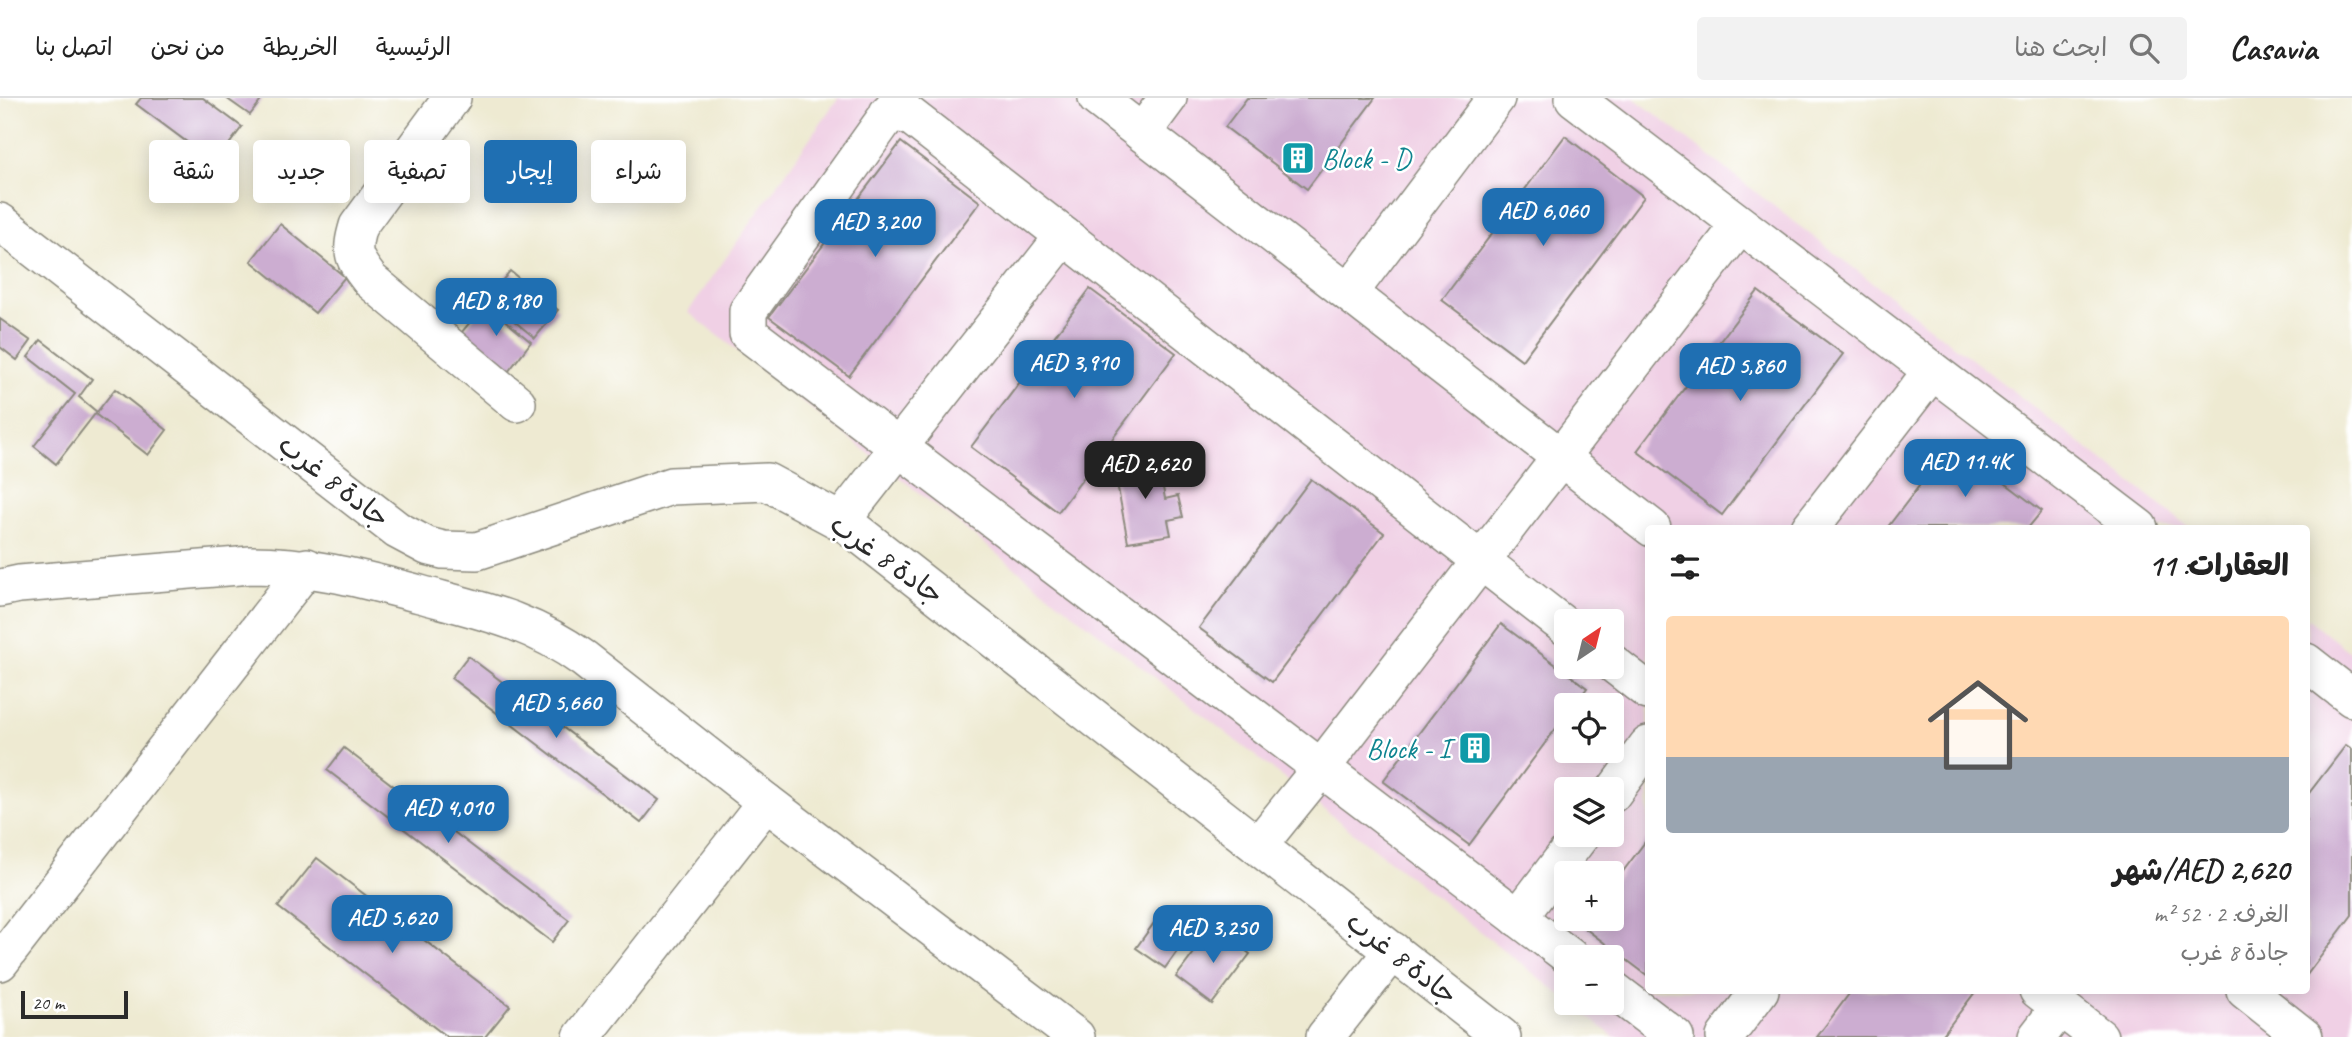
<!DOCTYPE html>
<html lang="ar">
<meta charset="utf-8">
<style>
:root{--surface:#fff;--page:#f2f2f2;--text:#222;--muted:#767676;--line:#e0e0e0;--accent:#1f6fb2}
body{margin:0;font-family:Caveat,"Playpen Sans Arabic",sans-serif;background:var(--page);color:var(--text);direction:rtl;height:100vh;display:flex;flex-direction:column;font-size:26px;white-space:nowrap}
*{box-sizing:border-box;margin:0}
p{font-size:23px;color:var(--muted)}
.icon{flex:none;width:38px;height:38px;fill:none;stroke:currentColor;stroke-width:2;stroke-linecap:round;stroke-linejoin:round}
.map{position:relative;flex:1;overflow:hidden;direction:ltr}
.drawer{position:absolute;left:1645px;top:427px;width:665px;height:469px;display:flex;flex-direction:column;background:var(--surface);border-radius:7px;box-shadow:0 4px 18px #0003;direction:rtl}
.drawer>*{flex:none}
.banner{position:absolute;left:21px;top:42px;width:665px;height:63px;direction:rtl;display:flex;gap:14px}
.needle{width:46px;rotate:35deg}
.fabs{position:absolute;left:1554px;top:511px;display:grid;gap:14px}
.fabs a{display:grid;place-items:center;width:70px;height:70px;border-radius:7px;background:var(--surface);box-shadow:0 4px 18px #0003;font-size:35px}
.scale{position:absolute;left:21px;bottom:18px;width:107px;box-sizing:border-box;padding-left:7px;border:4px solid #2b2b2b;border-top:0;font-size:19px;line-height:24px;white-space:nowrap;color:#2b2b2b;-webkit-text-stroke:5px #fff;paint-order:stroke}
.price{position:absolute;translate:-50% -60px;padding:0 16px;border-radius:14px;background:var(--accent);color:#fff;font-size:23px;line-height:46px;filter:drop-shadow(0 2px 4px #0008)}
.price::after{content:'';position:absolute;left:50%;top:42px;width:21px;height:16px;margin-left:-10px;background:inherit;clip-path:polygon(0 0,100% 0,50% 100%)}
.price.active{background:#222;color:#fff}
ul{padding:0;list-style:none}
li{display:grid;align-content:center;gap:14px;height:371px;padding:0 21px}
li+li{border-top:2px solid var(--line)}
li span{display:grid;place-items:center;height:217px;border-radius:7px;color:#555}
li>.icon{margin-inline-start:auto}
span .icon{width:126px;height:126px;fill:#fffc;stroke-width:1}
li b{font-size:30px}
h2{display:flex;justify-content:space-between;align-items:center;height:84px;padding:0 21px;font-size:30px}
.tag{padding:0 24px;border-radius:7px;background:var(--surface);box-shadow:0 4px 18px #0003;font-size:24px;line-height:63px}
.tag.active{background:var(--accent);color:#fff}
header{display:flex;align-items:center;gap:42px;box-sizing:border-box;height:98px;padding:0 35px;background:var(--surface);border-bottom:2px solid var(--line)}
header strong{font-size:33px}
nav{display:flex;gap:38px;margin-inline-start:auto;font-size:24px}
.search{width:490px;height:63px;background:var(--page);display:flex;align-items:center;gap:18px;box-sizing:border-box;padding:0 24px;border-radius:7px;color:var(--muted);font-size:26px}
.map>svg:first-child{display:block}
</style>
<header>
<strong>Casavia</strong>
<div class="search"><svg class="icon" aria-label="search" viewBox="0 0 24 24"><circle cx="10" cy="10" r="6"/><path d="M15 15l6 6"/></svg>ابحث هنا</div>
<nav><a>الرئيسية</a><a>الخريطة</a><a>من نحن</a><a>اتصل بنا</a></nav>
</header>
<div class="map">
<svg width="2352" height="939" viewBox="0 0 2352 939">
<rect width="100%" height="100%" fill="#fff"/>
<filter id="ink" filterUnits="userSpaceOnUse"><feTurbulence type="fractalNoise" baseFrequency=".0143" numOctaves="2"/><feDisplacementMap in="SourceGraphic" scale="14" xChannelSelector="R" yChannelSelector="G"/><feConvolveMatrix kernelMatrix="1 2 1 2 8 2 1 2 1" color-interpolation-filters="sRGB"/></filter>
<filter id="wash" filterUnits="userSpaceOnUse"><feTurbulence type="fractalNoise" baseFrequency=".00686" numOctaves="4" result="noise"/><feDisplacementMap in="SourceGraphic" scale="28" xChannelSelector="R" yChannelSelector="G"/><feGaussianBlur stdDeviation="1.57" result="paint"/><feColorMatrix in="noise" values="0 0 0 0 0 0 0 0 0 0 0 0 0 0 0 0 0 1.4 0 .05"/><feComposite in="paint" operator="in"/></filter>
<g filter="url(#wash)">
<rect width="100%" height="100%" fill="#eeead2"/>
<!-- built -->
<path fill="#f0d0e5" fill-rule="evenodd" d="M838,0H1634L2190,430H1648V892H2306L2307,520L2352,556V939H1614L1571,905H1612V859H1566V901L688,214ZM1566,523H1612V569H1566ZM1566,607H1612V653H1566ZM1566,691H1612V737H1566ZM1566,775H1612V821H1566Z"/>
<g id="blocks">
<!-- building -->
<g fill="#ccadd1">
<path d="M141,0H203L242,29L215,65L136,6Z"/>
<path d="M226,0H263L250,17Z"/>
<path d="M1247,0H1375L1307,91L1225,29Z"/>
<path d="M1565,38L1644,99L1522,262L1442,202Z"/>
<path d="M901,44L980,104L849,278L769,219Z"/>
<path d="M280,126L345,179L315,215L251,163Z"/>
<path d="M510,173L558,212L535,240L487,201Z"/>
<path d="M1090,191L1176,255L1058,414L971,349Z"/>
<path d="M1758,193L1843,256L1722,417L1637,353Z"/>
<path d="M485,206L531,244L508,274L461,235Z"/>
<path d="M0,221L31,243L17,262L0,249Z"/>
<path d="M41,242L92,281L79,299L97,314L115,291L167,332L148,357L95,316L56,366L34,348L75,296L28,259Z"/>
<path d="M1952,345L2042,413L2028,430H1887Z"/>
<path d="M1158,361L1165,401L1178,398L1183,419L1168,422L1171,437L1128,444L1114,369Z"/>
<path d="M1311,381L1384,435L1272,584L1199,530Z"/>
<path d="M1501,526L1587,590L1574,607H1566V617L1469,747L1383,683Z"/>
<path d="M468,558L659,702L641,725L451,580Z"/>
<path d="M2346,647L2352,651V817L2306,878V699Z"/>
<path d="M344,650L569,822L552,844L327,672Z"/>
<path d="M1648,740V878L1582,828L1587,821H1612V788Z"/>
<path d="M317,760L510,908L485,939H447L278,809Z"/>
<path d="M1159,818L1188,838L1165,870L1136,850Z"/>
<path d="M1214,828L1250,856L1212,906L1176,879Z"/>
<path d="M1852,892H1973L1975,894L1941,939H1817Z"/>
</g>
</g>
</g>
<g filter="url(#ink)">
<use href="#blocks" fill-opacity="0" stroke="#8c8a7e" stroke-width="2"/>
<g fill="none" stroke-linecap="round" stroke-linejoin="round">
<defs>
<g id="minor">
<path d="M452,0L358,128C350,155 353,160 370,182L517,305"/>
<path d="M900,0L748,213V235L1570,859"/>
<path d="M1097,0L1652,430"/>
<path d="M1574,0L2139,430"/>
<path d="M888,15L909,17L1566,529"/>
<path d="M1142,35L1168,0"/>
<path d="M0,124L397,432L427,448L443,452L477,453L671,388L767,384L849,428L1502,939"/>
<path d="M1349,195L1496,0"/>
<path d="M841,423L1064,138"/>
<path d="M1810,430L1932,273"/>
<path d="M0,490L19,486L251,467C311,467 362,481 420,496C483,513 530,522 584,561L766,704L1076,939"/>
<path d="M2306,564L2352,600"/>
<path d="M1612,565L1648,593"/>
<path d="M1612,696L1648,647"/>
<path d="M1258,748L1321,670L1740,127"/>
<path d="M1518,820L1581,737"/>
<path d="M0,864L307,469"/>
<path d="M1612,891L1675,939"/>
<path d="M2038,892L2099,939"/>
<path d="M2245,892L2304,939"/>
<path d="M582,939L766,704"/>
<path d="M1325,939L1393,853"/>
<path d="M1725,939L1760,892"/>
<path d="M2037,939L2060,909"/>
</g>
</defs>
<!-- minor casing -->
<use href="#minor" stroke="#8c8a7e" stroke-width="40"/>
<!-- minor -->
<use href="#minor" stroke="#fff" stroke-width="37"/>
</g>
</g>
<!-- icons -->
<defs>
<symbol id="building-square" viewBox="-11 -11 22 22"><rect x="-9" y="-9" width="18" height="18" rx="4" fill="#0f9aa8" stroke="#fff"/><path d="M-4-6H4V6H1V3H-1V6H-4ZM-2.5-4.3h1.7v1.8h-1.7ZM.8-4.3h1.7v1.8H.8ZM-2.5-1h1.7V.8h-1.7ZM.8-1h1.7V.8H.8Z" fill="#fff"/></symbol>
</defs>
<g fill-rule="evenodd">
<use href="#building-square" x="1279" y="41" width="38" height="38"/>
<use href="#building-square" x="1456" y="631" width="38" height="38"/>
</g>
<g text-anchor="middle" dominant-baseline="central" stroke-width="5" stroke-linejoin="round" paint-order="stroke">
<!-- culture labels -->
<g font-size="28" fill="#0d838f" stroke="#fff" text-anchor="start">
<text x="1322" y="60">Block - D</text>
<text x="1450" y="650" text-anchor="end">Block - I</text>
</g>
<!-- street labels -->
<g font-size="28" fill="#2b2b2b" stroke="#fff">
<text transform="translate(334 383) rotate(38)">جادة 8 غرب</text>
<text transform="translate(887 461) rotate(36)">جادة 8 غرب</text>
<text transform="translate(1402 860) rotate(38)">جادة 8 غرب</text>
</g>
</g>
</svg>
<div class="fabs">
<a><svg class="needle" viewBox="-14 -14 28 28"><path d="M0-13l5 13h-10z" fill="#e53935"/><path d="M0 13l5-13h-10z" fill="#767676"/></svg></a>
<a><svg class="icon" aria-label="locate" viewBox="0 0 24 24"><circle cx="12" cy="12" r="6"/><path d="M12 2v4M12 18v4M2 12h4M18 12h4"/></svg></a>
<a><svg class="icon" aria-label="layers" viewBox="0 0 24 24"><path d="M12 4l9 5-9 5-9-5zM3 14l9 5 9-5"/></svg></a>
<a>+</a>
<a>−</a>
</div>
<div class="scale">20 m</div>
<b class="price" style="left:1543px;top:150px">AED 6,060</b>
<b class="price" style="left:875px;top:161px">AED 3,200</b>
<b class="price" style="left:496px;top:240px">AED 8,180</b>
<b class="price" style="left:1074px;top:302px">AED 3,910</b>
<b class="price" style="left:1740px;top:305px">AED 5,860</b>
<b class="price" style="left:1965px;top:401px">AED 11.4K</b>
<b class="price active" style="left:1145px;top:403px">AED 2,620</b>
<b class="price" style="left:556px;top:642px">AED 5,660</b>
<b class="price" style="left:448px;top:747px">AED 4,010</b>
<b class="price" style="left:392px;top:857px">AED 5,620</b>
<b class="price" style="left:1213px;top:867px">AED 3,250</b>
<div class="banner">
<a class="tag">شراء</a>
<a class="tag active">إيجار</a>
<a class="tag">تصفية</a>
<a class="tag">جديد</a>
<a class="tag">شقة</a>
</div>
<section class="drawer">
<h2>العقارات: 11<svg class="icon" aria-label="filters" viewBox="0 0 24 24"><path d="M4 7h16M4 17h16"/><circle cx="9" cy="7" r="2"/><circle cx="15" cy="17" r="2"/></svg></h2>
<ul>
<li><span style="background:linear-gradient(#ffd9b3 65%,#9aa5b1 0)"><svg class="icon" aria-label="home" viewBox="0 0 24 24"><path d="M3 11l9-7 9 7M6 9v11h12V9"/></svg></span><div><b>AED 2,620/شهر</b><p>الغرف: 2 · 52 m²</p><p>جادة 8 غرب</p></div></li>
</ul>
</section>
</div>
